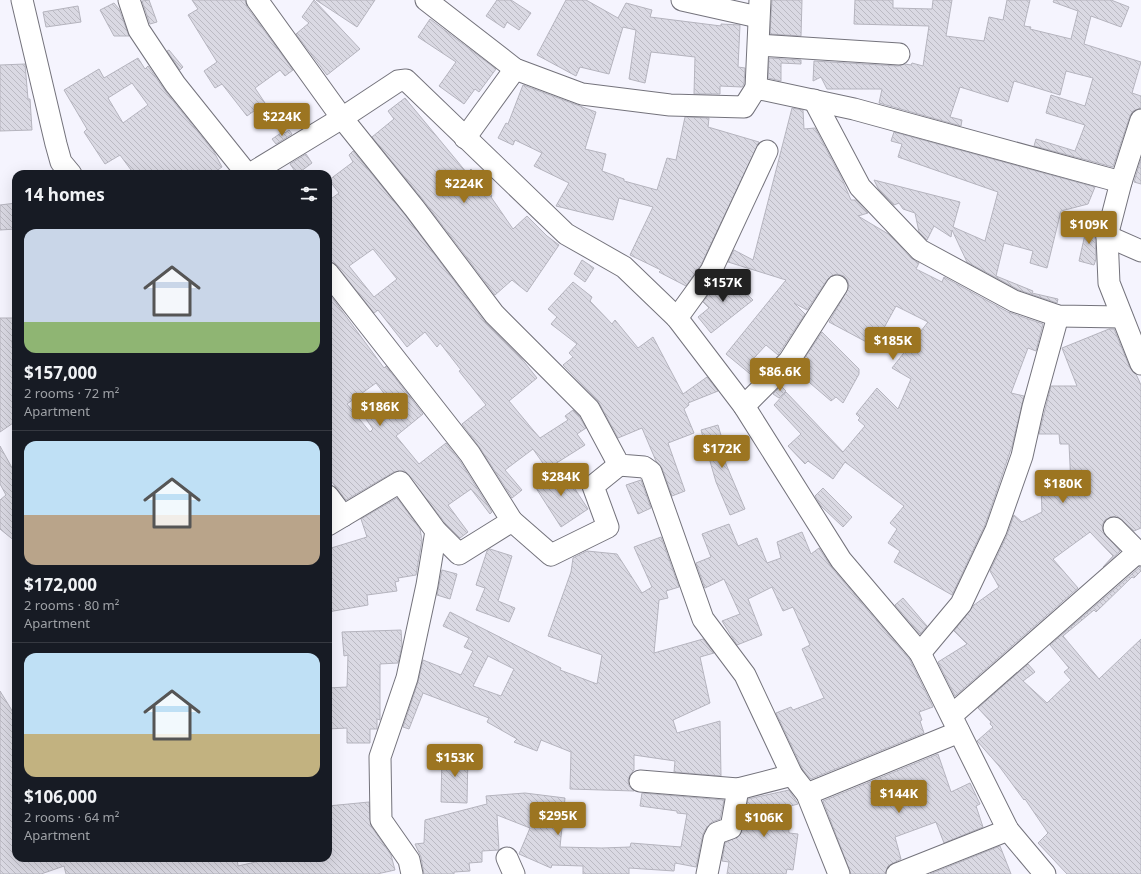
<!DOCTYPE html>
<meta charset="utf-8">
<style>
:root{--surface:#171b24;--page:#20242c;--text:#f1f3f6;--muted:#9ea1a6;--line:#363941;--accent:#9c7521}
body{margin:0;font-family:"Noto Sans",sans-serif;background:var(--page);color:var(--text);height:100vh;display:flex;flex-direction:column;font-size:15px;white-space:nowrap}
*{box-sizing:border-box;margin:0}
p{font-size:13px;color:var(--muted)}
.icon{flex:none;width:22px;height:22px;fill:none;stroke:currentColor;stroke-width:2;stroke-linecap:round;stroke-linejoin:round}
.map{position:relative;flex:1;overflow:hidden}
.panel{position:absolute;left:12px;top:170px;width:320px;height:692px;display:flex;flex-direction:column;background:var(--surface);border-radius:12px;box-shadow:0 4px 16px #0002}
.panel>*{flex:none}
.price{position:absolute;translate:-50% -34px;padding:0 9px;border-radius:4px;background:var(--accent);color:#fff;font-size:13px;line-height:26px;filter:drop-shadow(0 1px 2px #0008)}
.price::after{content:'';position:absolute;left:50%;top:24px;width:12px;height:9px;margin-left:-6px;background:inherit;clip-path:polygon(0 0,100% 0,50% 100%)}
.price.current{background:#222;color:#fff}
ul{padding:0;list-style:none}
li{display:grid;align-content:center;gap:8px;height:212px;padding:0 12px}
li+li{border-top:1px solid var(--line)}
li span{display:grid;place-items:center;height:124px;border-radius:12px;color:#555}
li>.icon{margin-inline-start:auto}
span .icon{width:72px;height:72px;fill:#fffc;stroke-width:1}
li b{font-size:17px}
h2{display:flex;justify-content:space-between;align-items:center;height:48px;padding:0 12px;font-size:17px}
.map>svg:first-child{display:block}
</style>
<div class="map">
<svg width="1141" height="874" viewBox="0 0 1141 874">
<defs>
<pattern id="building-back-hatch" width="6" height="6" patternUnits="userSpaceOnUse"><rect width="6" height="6" fill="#dad9e3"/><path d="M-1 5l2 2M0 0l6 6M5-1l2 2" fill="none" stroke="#bbbac3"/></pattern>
</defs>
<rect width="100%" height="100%" fill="#f5f4fe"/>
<!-- building -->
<g fill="url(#building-back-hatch)" stroke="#b5b4be" fill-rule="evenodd">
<path d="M149,0L157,22L150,24L142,1Z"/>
<path d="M192,0H245L247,7L293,70L285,76L280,70L255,88L265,103L247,116L222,84L215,88L204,71L217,62L188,15L198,9Z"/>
<path d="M314,0L360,49L327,75L296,34L309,23L302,17Z"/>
<path d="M316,0H375L357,27Z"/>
<path d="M497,0H511L531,13L519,30L507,22L504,28L486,16Z"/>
<path d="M566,0H586L618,18L626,3L652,10L650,17L721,26V24L740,25L738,67L745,68L744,84L742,87L720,86V94H694L695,57L651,52L645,83L629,79L636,30L623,27L609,74L580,67L576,76L537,55Z"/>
<path d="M772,0H802L801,36L770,34Z"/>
<path d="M855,0H893V8L932,9L933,0H952L946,36L984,41L989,17L1003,20L1007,0H1030L1024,26L1031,27L1030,29L1071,39L1078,11L1053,2L1054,0H1111L1129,7L1121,27L1091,16L1084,44L1141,62L1132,93L1141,96V108L1133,111L1130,116L1113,167L1034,146L1036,139L1075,151L1085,125L1046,113L1051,95L1085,106L1093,78L1066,71L1060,95L1014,81L1008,102L960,87L950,117L962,120L961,126L879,103L882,89H827L821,77L813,81L814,61L898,66L905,64L911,65L912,63L923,66L929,26L854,24Z"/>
<path d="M114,3L119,9L129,36H114L100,10Z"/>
<path d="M78,6L81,22L46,27L43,12Z"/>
<path d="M430,19L496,69L479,92L475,89L464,104L439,86L456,62L418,37Z"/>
<path d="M169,50L183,67L180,70L167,51Z"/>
<path d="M138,58L145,69L148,66L166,92L214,152L222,167L212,174H134L120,155L105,164L84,132L87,129L64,90L99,69L104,78ZM132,83L148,105L123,123L108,98Z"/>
<path d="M769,58L801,60V64L781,63V81L768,78Z"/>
<path d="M25,64L28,99H30L32,130L0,131V65Z"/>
<path d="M523,85L596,112L585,149L606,154L602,171L624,179V181L657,190L667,158L676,160L685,117L709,118L708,127L759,142L701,265L686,286L659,272L661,270L630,255L653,207L619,198L613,220L556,206L569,183L534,166L542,153L515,140L513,145L498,138L506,123L508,124Z"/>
<path d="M405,98L467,173L471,169L492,196L491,197L513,229L527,216L547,236L559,245L527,292L512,280L495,295L424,201L372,137L394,119L388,111Z"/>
<path d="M792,108L803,110L804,129L815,128L842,179L851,200H856L868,213L858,216L890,235L911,258L919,263L916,269L942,282L944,277L1008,312L1043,324L1036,351L1028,348L1011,393L1024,396L1012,446L995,496L985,525L952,595L894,562L900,551L888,543L897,529L890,523L904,506L845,462L833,479L808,461L805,464L788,446L801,434L774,405L786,392L843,452L865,426L858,420L860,418L856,414L877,388L898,409L911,379L892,368L928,322L896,306L874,346L829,322L849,287L848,281L844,276L837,274L831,276L827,280L807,310L794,303L805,314L778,355L766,345L754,358L764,369L755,378L726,354L786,280L728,262L734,250L753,260Z"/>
<path d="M289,130L292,134L276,144L272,139L284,131L285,133Z"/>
<path d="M894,132L1095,187L1088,204L1061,211L1047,268L1030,263L1033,251L1004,243L996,276L1033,291L1032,293L1058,299L1057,303L1019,290L967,262L952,230L951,237L934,226L927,240L919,232L915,213L903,209L899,203L894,205L879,190L874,180L960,202L953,227L985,241L998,192L898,157L902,144L891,141Z"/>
<path d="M353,151L406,216L484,321L521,358L537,378L509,401L533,430L540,438L568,420L565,416L573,410L579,416L586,428L577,434L585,445L547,469L533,449L505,470L522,490L512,498L480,448L462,424L486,405L459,371L461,370L440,343L437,347L425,332L407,347L378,310L374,313L337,266L328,261V201L339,193L329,180L353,162L349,155ZM373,249L397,279L374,297L349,266Z"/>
<path d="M306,154L312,163L297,174L290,164Z"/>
<path d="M1141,159V184L1134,182Z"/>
<path d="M16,203V229L0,230V205Z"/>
<path d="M1088,221L1098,223L1095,236L1096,259L1094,265L1079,261Z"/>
<path d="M582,260L594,268L585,282L574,274Z"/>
<path d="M724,272L753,300L711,333L698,317L709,308L703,302Z"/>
<path d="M573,282L592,297L590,301L612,324L615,320L638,348L653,337L683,394L707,377L718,391L688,403L689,405L684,409L694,433L668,443L685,491L672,496L662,468L656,461L642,428L618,438L598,401L563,365L573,357L569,353L577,344L551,324L557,317L548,309Z"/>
<path d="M328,292L384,368L386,366L423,414L396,436L419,464L446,443L460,461L492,512L490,514L471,489L448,505L468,532L460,538L445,523L405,471L394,472L346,500L328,477ZM376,383L397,410L383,421L376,411L366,419L373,429L370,432L347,404Z"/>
<path d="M0,318H16V340H12L14,371L16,376V421L0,432Z"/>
<path d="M1109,329H1114L1130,368L1136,374L1141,385V528L1134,531L1117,516L1111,517L1105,520L1102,525L1103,531L1120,551L1103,567L1113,556L1090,532L1053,559L1078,588L955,696L938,662L967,644L954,631L974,605L999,587L990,571L1007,535L1014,515L1022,522L1042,512L1041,487L1071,485L1069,444H1060L1059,434H1039L1051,386H1077L1062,348Z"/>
<path d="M822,332L859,369V374L843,403L836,397L831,401L796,371Z"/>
<path d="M781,386L786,391L779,398L773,394Z"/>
<path d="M718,425L727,456L723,457L745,509L730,515L716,482L701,430Z"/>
<path d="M0,446L16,475V542L0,529V500L6,495L0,484Z"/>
<path d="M560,466L588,509L561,527L534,485Z"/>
<path d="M641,480L651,508L638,514L626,485Z"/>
<path d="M823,488L852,517L843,527L821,506L815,496Z"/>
<path d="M397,498L420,529L422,540L416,575L398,578L399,581L395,582L397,591L367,595L368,605L328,612V549L367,537L361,519Z"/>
<path d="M729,524L738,546L757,538L767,563L781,558L777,542L802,532L811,554L819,548L832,568L910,660L933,707L919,712L922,720L920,721L924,733L811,779L803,770L776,713L791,707L793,710L824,698L802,649L810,645L793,607L783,611L772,587L748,599L762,635L737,645L722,621L740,614L724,579L705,588L696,563L711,557L702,534Z"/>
<path d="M661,537L679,587L666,591L668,598L659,600L654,653L703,639L714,653L700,657L710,703L673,720L677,733L720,721L721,776L674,772L675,761L634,755V770L630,775L628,780L629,786L634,791L570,789L571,752L541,740L537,751L514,742L517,739L487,722L489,718L423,693L409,729L403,727L418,682L423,660L461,675L473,651L464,647L469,638L443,626L450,612L561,668L560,670L597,684L602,655L548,636L571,572L573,558L587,551L617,554L642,593L652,587L634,547ZM488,656L514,669L501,696L473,686Z"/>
<path d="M490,549L512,556L498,601L515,608L509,622L476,610L485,588L476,585L487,551Z"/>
<path d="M1140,567H1141V571L1134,578L1132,577L1096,612L1094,610L1063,636L1099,679L1141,639V874H1067L1038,843L1048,833L1025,799L1024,800L999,766L978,742L977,741L993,727L990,724L991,722L978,708L1028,664L1035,672L1023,681L1047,703L1071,680L1064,672L1069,668L1050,645Z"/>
<path d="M442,570L457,574L450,599L437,595Z"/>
<path d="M903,598L927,626L920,634L895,605Z"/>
<path d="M401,630L402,646L398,663L380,664V720L377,719V729H370V743H347V728L328,729V688L347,687L348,655L344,656L342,632Z"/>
<path d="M0,691L16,717V858H237L238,866L273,858H328V806L369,802L371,826L391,855L395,870L377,874H66L64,866L41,874H0Z"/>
<path d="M442,754H468L467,803L441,802Z"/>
<path d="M938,754L951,792L970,783L980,804L976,806L983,827L944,843L936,822L895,837L901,859L888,866L885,874H851L823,801Z"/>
<path d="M789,790L798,804L787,807L789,833L798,834L793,870L787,869L786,874H727L729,862L722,861L725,843L740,835L748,799Z"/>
<path d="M525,793L565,798L560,847L602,848L630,847L631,843L681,847L687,814L677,813V811L640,806L642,793L724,800L720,819L712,822L707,827L703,834L696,867L675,863L674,871L629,868V874H583V866L552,865L551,868L519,854L530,828L497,815L499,850L482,851V862L469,863L470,871L454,872V874H424L421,857L415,844L424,843L425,820L487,804L486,796Z"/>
<path d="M1000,846L1011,874H930Z"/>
</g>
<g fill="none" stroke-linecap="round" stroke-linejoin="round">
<defs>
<g id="street">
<path d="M22,0L56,144L61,162L71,174"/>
<path d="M129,0L139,30L175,84L247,174"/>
<path d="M257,0L342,118L415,209L494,314L589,409L619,465L644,467L651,472L703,619L745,675L792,775L807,794L839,874"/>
<path d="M426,0L515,69L582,94L670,105L744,107L756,88L854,109L1121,182"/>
<path d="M682,0L758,17"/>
<path d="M759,45L899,54"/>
<path d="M756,88L760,0"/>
<path d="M814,100L860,187L920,250L1014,301L1058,316L1122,317"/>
<path d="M1141,120L1121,182L1107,236L1109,283L1141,364"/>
<path d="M465,138L515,69"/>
<path d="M250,174L342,118L398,81L406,80L566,234L624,267L677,318L744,406L841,560L920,653L1008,830L1045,874"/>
<path d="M1107,236L1141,251"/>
<path d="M328,273L470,454L512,521"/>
<path d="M677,318L711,271L767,151"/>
<path d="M744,406L789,361L837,286"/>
<path d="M328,496L343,516"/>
<path d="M328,525L400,482L436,531L459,554L512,521L551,555L608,527L593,486L619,465"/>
<path d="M1114,528L1141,555"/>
<path d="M920,653L961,604L996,530L1022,456L1033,407L1058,316"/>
<path d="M952,715L1138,552"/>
<path d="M640,781L738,789L792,775"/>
<path d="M807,794L959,732"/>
<path d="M507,858L514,874"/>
<path d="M412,874L409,860L381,820L380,757L407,678L427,585L436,531"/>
<path d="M707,874L714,839L717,833L731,828L738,789"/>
<path d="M897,874L1008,830"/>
</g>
</defs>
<!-- street casing -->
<use href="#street" stroke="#74737c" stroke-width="23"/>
<!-- street -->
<use href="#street" stroke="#fff" stroke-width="21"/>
</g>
</svg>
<b class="price" style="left:282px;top:137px">$224K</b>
<b class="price" style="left:464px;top:204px">$224K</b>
<b class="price" style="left:1089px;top:245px">$109K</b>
<b class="price current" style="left:723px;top:303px">$157K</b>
<b class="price" style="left:893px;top:361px">$185K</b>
<b class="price" style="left:780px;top:392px">$86.6K</b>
<b class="price" style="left:380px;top:427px">$186K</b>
<b class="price" style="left:722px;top:469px">$172K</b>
<b class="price" style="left:561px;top:497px">$284K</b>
<b class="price" style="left:1063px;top:504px">$180K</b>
<b class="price" style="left:455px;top:778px">$153K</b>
<b class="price" style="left:899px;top:814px">$144K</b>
<b class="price" style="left:558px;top:836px">$295K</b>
<b class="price" style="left:764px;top:838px">$106K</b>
<section class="panel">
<h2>14 homes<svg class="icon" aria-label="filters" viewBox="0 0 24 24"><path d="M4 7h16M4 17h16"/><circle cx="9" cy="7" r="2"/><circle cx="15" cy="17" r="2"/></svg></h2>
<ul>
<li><span style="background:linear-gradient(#c9d6e8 75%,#8fb573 0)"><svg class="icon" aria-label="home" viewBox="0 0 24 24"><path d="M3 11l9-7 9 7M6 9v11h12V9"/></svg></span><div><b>$157,000</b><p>2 rooms · 72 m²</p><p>Apartment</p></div></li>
<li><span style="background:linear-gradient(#bfe0f5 60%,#b9a48a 0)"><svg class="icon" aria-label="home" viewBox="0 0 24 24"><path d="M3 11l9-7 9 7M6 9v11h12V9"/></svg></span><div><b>$172,000</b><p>2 rooms · 80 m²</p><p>Apartment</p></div></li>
<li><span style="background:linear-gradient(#bfe0f5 65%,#c2b280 0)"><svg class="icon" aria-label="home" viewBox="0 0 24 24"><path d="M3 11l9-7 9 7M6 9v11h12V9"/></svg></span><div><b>$106,000</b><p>2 rooms · 64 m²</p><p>Apartment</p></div></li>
</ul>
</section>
</div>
